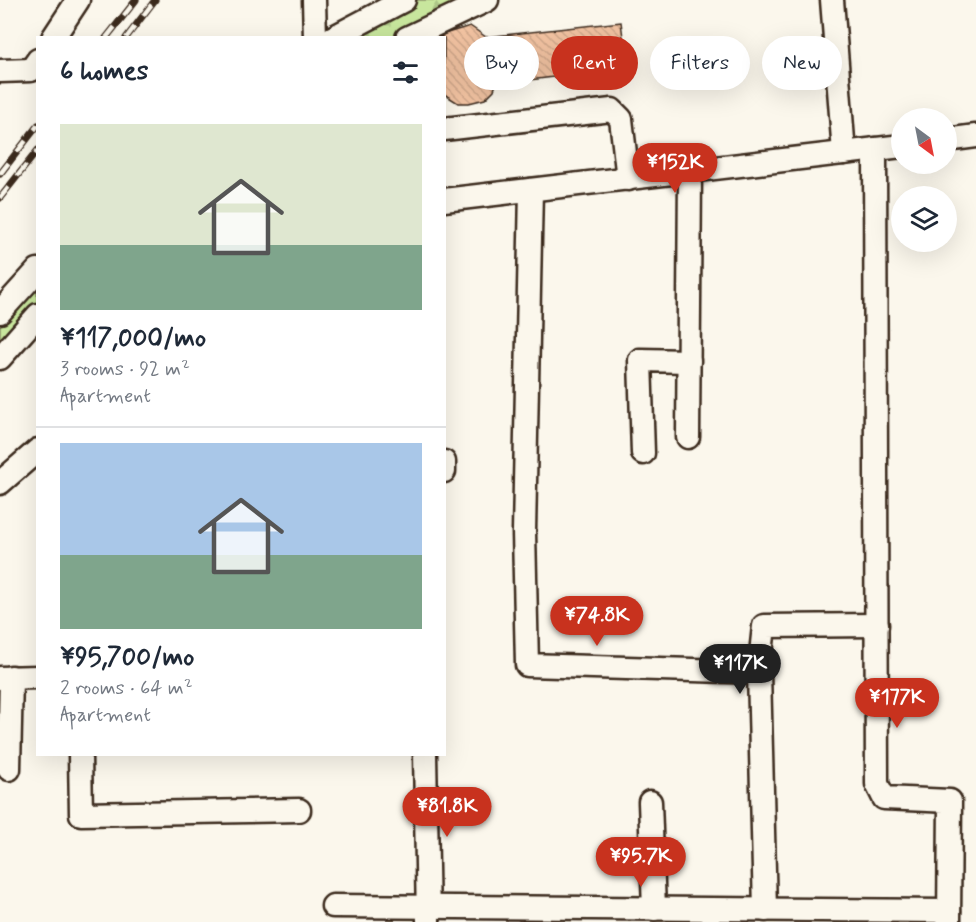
<!DOCTYPE html>
<meta charset="utf-8">
<style>
:root{--surface:#fff;--page:#f2f2f3;--text:#1f2937;--muted:#747a83;--line:#e0e1e3;--accent:#c8321e}
body{margin:0;font-family:Mynerve,sans-serif;background:var(--page);color:var(--text);height:100vh;display:flex;flex-direction:column;font-size:22px;white-space:nowrap}
*{box-sizing:border-box;margin:0}
p{font-size:20px;color:var(--muted)}
.icon{flex:none;width:33px;height:33px;fill:none;stroke:currentColor;stroke-width:2;stroke-linecap:round;stroke-linejoin:round}
.map{position:relative;flex:1;overflow:hidden}
.side{position:absolute;left:36px;top:36px;width:410px;height:720px;display:flex;flex-direction:column;background:var(--surface);border-radius:0px;box-shadow:0 6px 24px #0002}
.side>*{flex:none}
.top-card{position:absolute;left:464px;top:36px;width:422px;height:54px;display:flex;gap:12px}
.needle{width:39px;rotate:148deg}
.fabs{position:absolute;left:891px;top:108px;display:grid;gap:12px}
.fabs a{display:grid;place-items:center;width:66px;height:66px;border-radius:50%;background:var(--surface);box-shadow:0 6px 24px #0002;font-size:30px}
.price{position:absolute;translate:-50% -51px;padding:0 14px;border-radius:21px;background:var(--accent);color:#fff;font-size:20px;line-height:39px;filter:drop-shadow(0 2px 3px #0008)}
.price::after{content:'';position:absolute;left:50%;top:36px;width:18px;height:14px;margin-left:-9px;background:inherit;clip-path:polygon(0 0,100% 0,50% 100%)}
.price.active{background:#222;color:#fff}
ul{padding:0;list-style:none}
li{display:grid;align-content:center;gap:12px;height:318px;padding:0 24px}
li+li{border-top:2px solid var(--line)}
li span{display:grid;place-items:center;height:186px;border-radius:0px;color:#555}
li>.icon{margin-inline-start:auto}
span .icon{width:108px;height:108px;fill:#fffc;stroke-width:1}
li b{font-size:26px}
h2{display:flex;justify-content:space-between;align-items:center;height:72px;padding:0 24px;font-size:26px}
.tag{padding:0 21px;border-radius:27px;background:var(--surface);box-shadow:0 6px 24px #0002;font-size:21px;line-height:54px}
.tag.active{background:var(--accent);color:#fff}
.map>svg:first-child{display:block}
</style>
<div class="map">
<svg width="976" height="922" viewBox="0 0 976 922">
<defs>
<pattern id="forest-firs" width="22" height="20" patternUnits="userSpaceOnUse" patternTransform="scale(1.5)"><rect width="22" height="20" fill="#c8e69d"/><path d="M5 1l3.5 6h-7zM16 11l3.5 6h-7z" fill="#adc587"/></pattern>
<pattern id="building-back-hatch" width="6" height="6" patternUnits="userSpaceOnUse" patternTransform="scale(1.5)"><rect width="6" height="6" fill="#f1c2a1"/><path d="M-1 5l2 2M0 0l6 6M5-1l2 2" fill="none" stroke="#d0a78a"/></pattern>
</defs>
<rect width="100%" height="100%" fill="#fbf7ec"/>
<filter id="ink" filterUnits="userSpaceOnUse"><feTurbulence type="fractalNoise" baseFrequency=".0167" numOctaves="2"/><feDisplacementMap in="SourceGraphic" scale="12" xChannelSelector="R" yChannelSelector="G"/><feConvolveMatrix kernelMatrix="1 2 1 2 8 2 1 2 1" color-interpolation-filters="sRGB"/></filter>
<g filter="url(#ink)">
<!-- forest -->
<g fill="url(#forest-firs)" stroke="#82885e" stroke-width="1.5">
<path d="M412,0H455L457,6L393,37L343,38Z"/>
<path d="M37,278V303L0,345V320Z"/>
</g>
<!-- building -->
<path fill="url(#building-back-hatch)" stroke="#3b2a1e" stroke-width="1.5" d="M621,22L627,68L496,84L494,90L485,99L469,103H458L444,94V38H440L444,34L470,26L486,37Z"/>
<g fill="none" stroke-linecap="round" stroke-linejoin="round">
<defs>
<g id="minor">
<path d="M314,0L315,38"/>
<path d="M832,0L844,153"/>
<path d="M53,38L78,0"/>
<path d="M332,38L404,0"/>
<path d="M407,38L487,0"/>
<path d="M0,71L31,70L38,60"/>
<path d="M444,129L612,110L621,119L628,179"/>
<path d="M946,140L976,136"/>
<path d="M875,149L877,784L884,798L950,801L949,922"/>
<path d="M531,190L524,532L527,665L759,672"/>
<path d="M444,200L902,146"/>
<path d="M0,312L38,270"/>
<path d="M0,358L38,315"/>
<path d="M688,437L690,172"/>
<path d="M643,453L640,360L689,361"/>
<path d="M444,462V471"/>
<path d="M0,483L38,450"/>
<path d="M0,678L38,677"/>
<path d="M80,754L81,814L299,810"/>
<path d="M425,754L428,921"/>
<path d="M9,769L11,677"/>
<path d="M650,802L654,909"/>
<path d="M333,906L949,911"/>
<path d="M765,910L759,672L764,626L877,625"/>
</g>
</defs>
<!-- minor casing -->
<use href="#minor" stroke="#3b2a1e" stroke-width="27"/>
<!-- minor -->
<use href="#minor" stroke="#fbf7ec" stroke-width="22"/>
<defs>
<g id="rail">
<path d="M106,38L136,0"/>
<path d="M126,38L155,0"/>
<path d="M0,174L38,125"/>
<path d="M0,198L38,150"/>
</g>
</defs>
<!-- rail casing -->
<use href="#rail" stroke="#3b2a1e" stroke-width="7"/>
<!-- rail -->
<use href="#rail" stroke="#fbf7ec" stroke-width="4.5" stroke-dasharray="14" stroke-linecap="butt"/>
</g>
</g>
</svg>
<div class="fabs">
<a><svg class="needle" viewBox="-14 -14 28 28"><path d="M0-13l5 13h-10z" fill="#e53935"/><path d="M0 13l5-13h-10z" fill="#747a83"/></svg></a>
<a><svg class="icon" aria-label="layers" viewBox="0 0 24 24"><path d="M12 4l9 5-9 5-9-5zM3 14l9 5 9-5"/></svg></a>
</div>
<b class="price" style="left:675px;top:194px">¥152K</b>
<b class="price" style="left:597px;top:647px">¥74.8K</b>
<b class="price active" style="left:740px;top:695px">¥117K</b>
<b class="price" style="left:897px;top:729px">¥177K</b>
<b class="price" style="left:447px;top:838px">¥81.8K</b>
<b class="price" style="left:641px;top:888px">¥95.7K</b>
<div class="top-card">
<a class="tag">Buy</a>
<a class="tag active">Rent</a>
<a class="tag">Filters</a>
<a class="tag">New</a>
</div>
<section class="side">
<h2>6 homes<svg class="icon" aria-label="filters" viewBox="0 0 24 24"><path d="M4 7h16M4 17h16"/><circle cx="9" cy="7" r="2"/><circle cx="15" cy="17" r="2"/></svg></h2>
<ul>
<li><span style="background:linear-gradient(#dfe7d0 65%,#7fa58c 0)"><svg class="icon" aria-label="home" viewBox="0 0 24 24"><path d="M3 11l9-7 9 7M6 9v11h12V9"/></svg></span><div><b>¥117,000/mo</b><p>3 rooms · 92 m²</p><p>Apartment</p></div></li>
<li><span style="background:linear-gradient(#a9c7e8 60%,#7fa58c 0)"><svg class="icon" aria-label="home" viewBox="0 0 24 24"><path d="M3 11l9-7 9 7M6 9v11h12V9"/></svg></span><div><b>¥95,700/mo</b><p>2 rooms · 64 m²</p><p>Apartment</p></div></li>
</ul>
</section>
</div>
